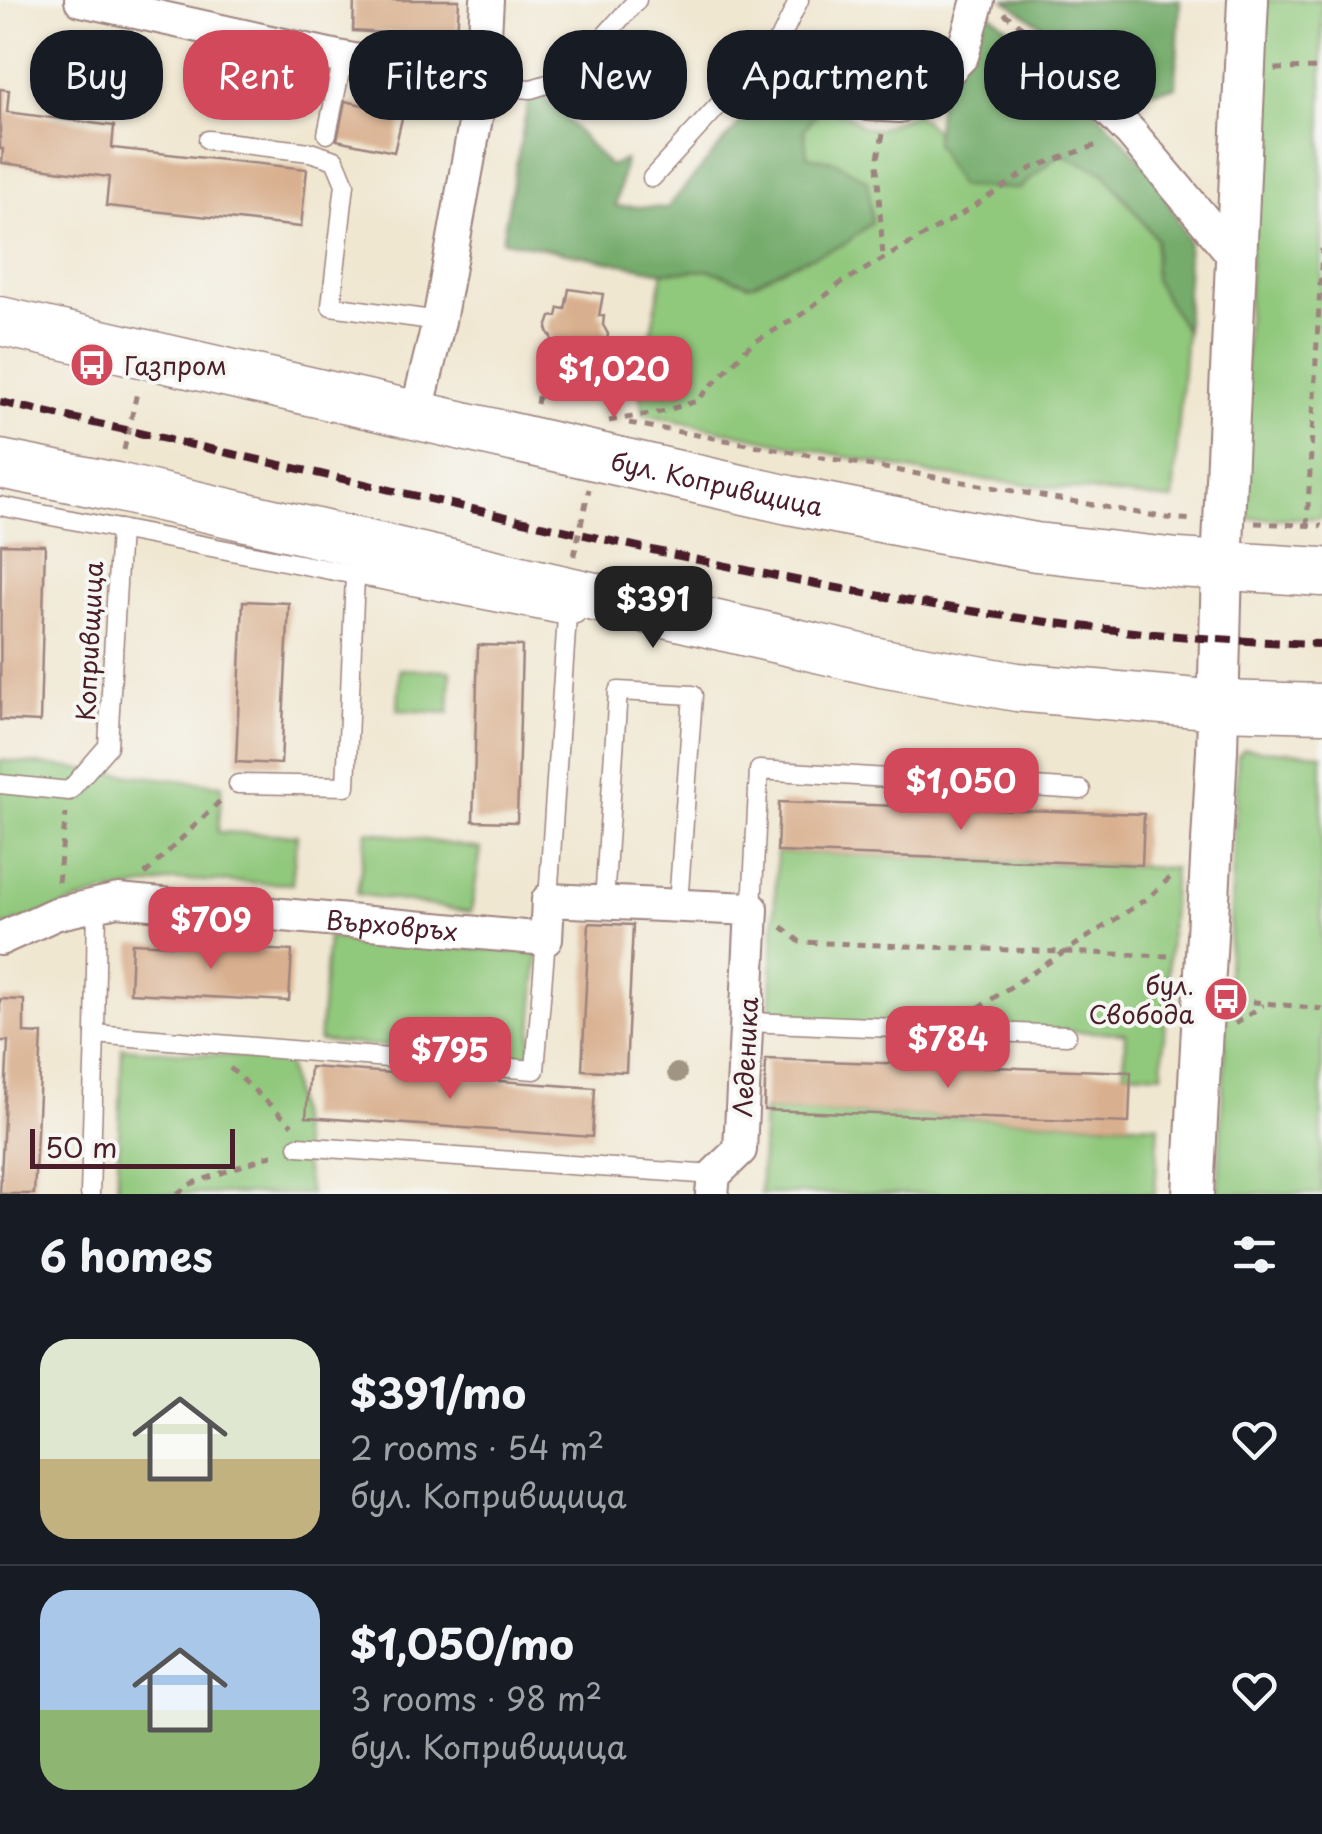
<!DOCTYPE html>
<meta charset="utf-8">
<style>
:root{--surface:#171b24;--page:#242831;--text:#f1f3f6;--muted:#9ea1a6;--line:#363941;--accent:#d1495b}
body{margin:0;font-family:"Playpen Sans",sans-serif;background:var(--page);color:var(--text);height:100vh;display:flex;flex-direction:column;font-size:38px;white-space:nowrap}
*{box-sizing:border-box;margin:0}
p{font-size:32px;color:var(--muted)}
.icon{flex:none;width:55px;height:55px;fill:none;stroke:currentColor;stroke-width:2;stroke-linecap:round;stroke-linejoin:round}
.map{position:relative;height:1194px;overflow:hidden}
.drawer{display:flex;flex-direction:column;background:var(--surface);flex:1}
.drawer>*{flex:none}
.banner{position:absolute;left:30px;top:30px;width:1262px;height:90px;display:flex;gap:20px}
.scale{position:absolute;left:30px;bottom:25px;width:205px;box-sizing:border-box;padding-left:10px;border:5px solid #4a1f2b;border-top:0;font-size:28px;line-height:35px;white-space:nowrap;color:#4a1f2b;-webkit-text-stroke:8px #f6f6f2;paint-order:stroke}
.price{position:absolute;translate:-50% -85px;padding:0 22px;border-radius:20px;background:var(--accent);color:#fff;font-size:32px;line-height:65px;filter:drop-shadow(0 2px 5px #0008)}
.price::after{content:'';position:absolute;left:50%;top:60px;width:30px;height:22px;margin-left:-15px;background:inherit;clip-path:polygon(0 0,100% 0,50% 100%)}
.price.active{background:#222;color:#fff}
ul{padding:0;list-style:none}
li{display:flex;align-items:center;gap:30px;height:250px;padding:0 40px}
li+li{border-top:2px solid var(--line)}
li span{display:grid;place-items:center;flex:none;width:280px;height:200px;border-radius:30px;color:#555}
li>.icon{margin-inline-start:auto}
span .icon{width:120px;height:120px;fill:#fffc;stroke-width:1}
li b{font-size:42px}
h2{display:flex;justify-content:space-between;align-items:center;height:120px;padding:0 40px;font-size:42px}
.chip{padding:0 35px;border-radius:40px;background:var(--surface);box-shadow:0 2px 8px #0004;font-size:35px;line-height:90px}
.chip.active{background:var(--accent);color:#fff}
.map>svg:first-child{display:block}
</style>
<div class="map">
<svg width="1322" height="1194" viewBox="0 0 1322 1194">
<rect width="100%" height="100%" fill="#f6f6f2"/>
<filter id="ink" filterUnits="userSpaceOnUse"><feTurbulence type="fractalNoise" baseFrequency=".01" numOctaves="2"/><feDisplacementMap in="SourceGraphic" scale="20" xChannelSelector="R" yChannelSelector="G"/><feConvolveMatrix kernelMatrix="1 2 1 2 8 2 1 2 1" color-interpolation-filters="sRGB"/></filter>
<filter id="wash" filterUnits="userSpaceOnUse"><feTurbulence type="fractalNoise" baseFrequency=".0048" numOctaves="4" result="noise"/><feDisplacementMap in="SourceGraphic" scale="40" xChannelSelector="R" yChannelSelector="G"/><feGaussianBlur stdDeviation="2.25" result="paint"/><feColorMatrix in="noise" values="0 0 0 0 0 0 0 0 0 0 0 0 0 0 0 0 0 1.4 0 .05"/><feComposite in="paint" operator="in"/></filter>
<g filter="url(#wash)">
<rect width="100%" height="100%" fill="#f0e7d1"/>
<!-- green -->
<g fill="#90c87c" stroke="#6d7454" stroke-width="2.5">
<path d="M1263,0H1322V518L1237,519Z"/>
<path d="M822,107L849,116L861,127L878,129L915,113L936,131L935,143L1019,189L1060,154L1104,172L1156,239L1155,280L1186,331L1173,500L929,474L644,414L639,392L663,272L710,270L750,285L790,265L836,162L807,156L804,129Z"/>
<path d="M400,669L451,671L449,713L398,710Z"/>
<path d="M1244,749L1322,754V1194H1218L1238,755Z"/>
<path d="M0,760L222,785L218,832L297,835L292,884L177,880L94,896L0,928Z"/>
<path d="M367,831L481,849L471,912L357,894Z"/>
<path d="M777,852L1174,868L1162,1074L1124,1072L1125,1033L770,1023Z"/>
<path d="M328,937L538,953L530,1058L319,1041Z"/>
<path d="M122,1048L287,1060L310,1194H117Z"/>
<path d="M764,1110L1159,1125L1155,1194H760Z"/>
</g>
<!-- forest -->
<g fill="#74ac6c" stroke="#5f664c" stroke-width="2.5">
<path d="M1005,0H1180L1176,87L1139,94Z"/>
<path d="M987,11L1044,54L1153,173L1188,240L1186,331L1154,280L1156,239L1104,172L1060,154L1019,189L959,186L935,143L939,96Z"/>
<path d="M781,69L819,89L822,107L804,129L807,156L836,162L868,181L872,222L845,244L790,265L750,285L710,270L663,272L502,240L529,97L547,98L609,166L625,160L616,206L667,208L744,118Z"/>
</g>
<g id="blocks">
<!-- building -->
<g fill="#d9b08f">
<path d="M354,0H459L457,37L353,31Z"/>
<path d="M1029,42L1064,83L1034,109L999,68Z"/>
<path d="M0,89L9,90L7,112L114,126L112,148L307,169L301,227L106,206L109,177L2,163L3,149H0Z"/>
<path d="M345,101L403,114L394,152L337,140Z"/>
<path d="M569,289L603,294L599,316H604L603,325L608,334L607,340L599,345L597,353L593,352L590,366L583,364L575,373H569L560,367L559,361L554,360L556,346L551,345L552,337L549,334L547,328L551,317L557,316L559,308L565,309Z"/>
<path d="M1,544L45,545L40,722L0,720Z"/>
<path d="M243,601L289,603L281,764L236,762Z"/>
<path d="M478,645L522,646L517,822L473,821Z"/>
<path d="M779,802L1144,814L1142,865L777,852Z"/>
<path d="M589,923L633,925L626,1072L582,1070Z"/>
<path d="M132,943L292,951L289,1001L130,993Z"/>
<path d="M0,999L24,1000V1033L42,1034L34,1194H0L8,1041H0Z"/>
<path d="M766,1059L1131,1072L1129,1123L764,1110Z"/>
<path d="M310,1067L595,1088L592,1137L306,1117Z"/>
</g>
</g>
</g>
<g filter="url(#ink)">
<use href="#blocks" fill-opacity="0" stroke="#9d837e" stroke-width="2.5"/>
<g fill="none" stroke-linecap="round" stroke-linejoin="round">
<defs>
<g id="service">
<path d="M482,85L531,89L567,78L637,0"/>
<path d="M327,134L343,58"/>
<path d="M208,140L310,152L335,160L345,184L331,306L439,321"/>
<path d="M652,178L781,37L799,0"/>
<path d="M0,506L567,616"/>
<path d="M0,784L69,791L108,746L120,529"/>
<path d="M238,784L346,786L355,576"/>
<path d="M548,900L567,616L576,614"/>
<path d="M604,902L618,691L693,695L678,905"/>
<path d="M752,909L759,770L1081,790"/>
<path d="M748,1022L1067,1035"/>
<path d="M95,1034L535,1070L546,939"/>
<path d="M298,1146L714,1175"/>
<path d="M90,1194L95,1034L97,904"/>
</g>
<g id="minor">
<path d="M81,0L343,58L482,85"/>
<path d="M1049,48L1131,133L1236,258"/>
<path d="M868,104L900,106L942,77L962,56L978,0"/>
<path d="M416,415L439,321L482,85L487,0"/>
<path id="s1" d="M0,939L55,914L118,900L546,939L548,900L752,909L740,1150L714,1175L712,1194"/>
</g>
<path id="tertiary" d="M1193,1194L1217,750L1222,567L1248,0"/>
<g id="secondary">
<path id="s2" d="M0,321L789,500L931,528L1036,547L1178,563L1322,572"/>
<path d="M0,464L116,487L882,663L1017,687L1219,705L1322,708"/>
</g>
</defs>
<!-- service casing -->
<use href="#service" stroke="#9d837e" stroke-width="21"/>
<!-- minor casing -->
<use href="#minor" stroke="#9d837e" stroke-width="36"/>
<!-- tertiary casing -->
<use href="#tertiary" stroke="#9d837e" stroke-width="44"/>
<!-- secondary casing -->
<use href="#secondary" stroke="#9d837e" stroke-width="51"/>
<!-- path -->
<g stroke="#9d837e" stroke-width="5" stroke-dasharray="8 8" stroke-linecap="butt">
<path d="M1004,13L1027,31"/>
<path d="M1275,69L1322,68"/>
<path d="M883,134L877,162L883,259"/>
<path d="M537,404L541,380"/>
<path d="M609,421L661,412L697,401L751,344L804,313L841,283L960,215L1032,168L1100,144"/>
<path d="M629,423L1167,518L1194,520"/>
<path d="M124,450L138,388"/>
<path d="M1255,523L1322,526"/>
<path d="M1307,526L1322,249"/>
<path d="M574,556L589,489"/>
<path d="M145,874L223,798"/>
<path d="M58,882L66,814"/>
<path d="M782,927L800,942L1168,956"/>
<path d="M1236,1000L1322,1009"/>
<path d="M978,1008L1148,898L1173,875"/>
<path d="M1235,1024L1263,1005"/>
<path d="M230,1068L292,1125"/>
<path d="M177,1194L188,1185L280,1152"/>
</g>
<!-- service -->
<use href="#service" stroke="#fff" stroke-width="18"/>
<!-- minor -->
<use href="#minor" stroke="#fff" stroke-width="32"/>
<!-- tertiary -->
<use href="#tertiary" stroke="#fff" stroke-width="40"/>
<!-- secondary -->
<use href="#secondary" stroke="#fff" stroke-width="48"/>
<!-- rail -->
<path stroke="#4a1f2b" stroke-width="8" stroke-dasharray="15 8" stroke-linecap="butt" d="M0,402C157,437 315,472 472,509C752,574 1034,637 1322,644"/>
</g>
<!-- trees -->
<circle fill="#a09583" cx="677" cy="1073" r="10"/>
</g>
<!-- icons -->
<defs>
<symbol id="bus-disc" viewBox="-11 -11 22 22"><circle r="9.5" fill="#d1495b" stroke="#f6f6f2"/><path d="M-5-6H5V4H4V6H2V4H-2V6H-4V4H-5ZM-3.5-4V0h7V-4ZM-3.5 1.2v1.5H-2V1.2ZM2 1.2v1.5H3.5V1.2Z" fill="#fff"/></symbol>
</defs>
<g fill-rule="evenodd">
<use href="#bus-disc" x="67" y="340" width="50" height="50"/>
<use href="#bus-disc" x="1201" y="974" width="50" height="50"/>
</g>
<g text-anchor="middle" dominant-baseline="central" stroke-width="8" stroke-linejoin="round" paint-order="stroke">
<!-- poi labels -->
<g font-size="25" fill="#4a1f2b" stroke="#f6f6f2" text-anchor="start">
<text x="124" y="365">Газпром</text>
<text x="1194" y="985" text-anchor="end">бул.<tspan x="1194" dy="29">Свобода</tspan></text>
</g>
<!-- street labels -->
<g font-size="25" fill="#4a1f2b" stroke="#f6f6f2">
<text stroke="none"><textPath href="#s2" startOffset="735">бул. Копривщица</textPath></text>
<text transform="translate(89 641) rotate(-87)">Копривщица</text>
<text stroke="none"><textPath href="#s1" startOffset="400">Върховръх</textPath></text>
<text transform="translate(745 1057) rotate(-87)">Леденика</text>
</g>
</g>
</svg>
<div class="scale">50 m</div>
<b class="price" style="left:614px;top:421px">$1,020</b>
<b class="price active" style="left:653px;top:651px">$391</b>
<b class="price" style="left:961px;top:833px">$1,050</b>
<b class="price" style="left:211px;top:972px">$709</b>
<b class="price" style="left:948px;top:1091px">$784</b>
<b class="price" style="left:450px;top:1102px">$795</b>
<div class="banner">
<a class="chip">Buy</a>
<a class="chip active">Rent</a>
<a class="chip">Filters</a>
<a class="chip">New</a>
<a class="chip">Apartment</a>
<a class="chip">House</a>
</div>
</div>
<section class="drawer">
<h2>6 homes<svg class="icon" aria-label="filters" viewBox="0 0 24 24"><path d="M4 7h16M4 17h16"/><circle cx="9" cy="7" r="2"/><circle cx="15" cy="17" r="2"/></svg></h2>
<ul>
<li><span style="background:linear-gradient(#dfe7d0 60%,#c2b280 0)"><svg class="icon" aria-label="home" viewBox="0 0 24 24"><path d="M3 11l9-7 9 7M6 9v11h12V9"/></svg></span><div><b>$391/mo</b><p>2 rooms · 54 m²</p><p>бул. Копривщица</p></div><svg class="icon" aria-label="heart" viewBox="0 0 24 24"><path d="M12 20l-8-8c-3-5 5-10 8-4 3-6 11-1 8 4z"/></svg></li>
<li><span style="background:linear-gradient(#a9c7e8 60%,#8fb573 0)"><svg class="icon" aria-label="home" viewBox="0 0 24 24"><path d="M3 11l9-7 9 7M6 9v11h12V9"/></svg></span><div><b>$1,050/mo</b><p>3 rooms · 98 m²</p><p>бул. Копривщица</p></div><svg class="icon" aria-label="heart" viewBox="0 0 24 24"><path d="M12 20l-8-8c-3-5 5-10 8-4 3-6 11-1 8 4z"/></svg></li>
</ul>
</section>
